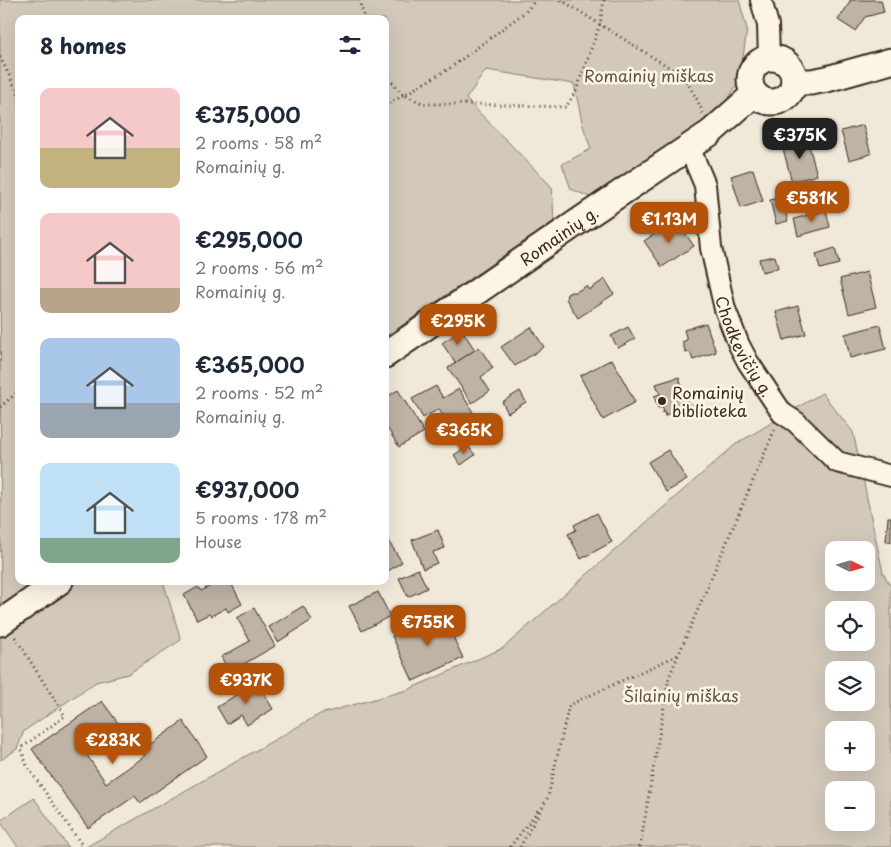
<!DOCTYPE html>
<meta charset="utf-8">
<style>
:root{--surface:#fff;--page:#f2f2f3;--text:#1f2937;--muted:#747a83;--accent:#b45309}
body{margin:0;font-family:"Playpen Sans",sans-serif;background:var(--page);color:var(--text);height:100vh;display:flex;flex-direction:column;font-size:19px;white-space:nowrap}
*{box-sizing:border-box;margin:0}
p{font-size:16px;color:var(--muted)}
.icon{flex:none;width:28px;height:28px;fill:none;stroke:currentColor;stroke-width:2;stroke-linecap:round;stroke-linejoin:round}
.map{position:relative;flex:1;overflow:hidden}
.drawer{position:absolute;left:15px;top:15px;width:374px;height:570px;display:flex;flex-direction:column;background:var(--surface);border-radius:10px;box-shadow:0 5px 20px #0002}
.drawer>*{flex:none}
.needle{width:32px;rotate:95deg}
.tools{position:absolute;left:825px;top:541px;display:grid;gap:10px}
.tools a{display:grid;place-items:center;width:50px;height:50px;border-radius:10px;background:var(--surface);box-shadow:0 5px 20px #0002;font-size:25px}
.price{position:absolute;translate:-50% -42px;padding:0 11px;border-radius:10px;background:var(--accent);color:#fff;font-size:16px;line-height:32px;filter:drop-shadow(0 1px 2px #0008)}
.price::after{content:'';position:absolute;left:50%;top:30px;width:15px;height:11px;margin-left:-8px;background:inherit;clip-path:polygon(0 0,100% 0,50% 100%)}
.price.on{background:#222;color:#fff}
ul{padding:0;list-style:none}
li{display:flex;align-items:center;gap:15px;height:125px;padding:0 25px}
li span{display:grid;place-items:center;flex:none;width:140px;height:100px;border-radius:10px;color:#555}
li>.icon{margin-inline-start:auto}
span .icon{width:60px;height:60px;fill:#fffc;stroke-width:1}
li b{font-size:21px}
h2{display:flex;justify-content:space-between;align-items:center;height:60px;padding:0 25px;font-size:21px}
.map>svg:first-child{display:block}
</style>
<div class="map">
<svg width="891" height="847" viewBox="0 0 891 847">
<rect width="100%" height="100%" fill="#f0e9d9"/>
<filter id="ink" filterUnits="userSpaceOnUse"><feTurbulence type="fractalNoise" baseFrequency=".02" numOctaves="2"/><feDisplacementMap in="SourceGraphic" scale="10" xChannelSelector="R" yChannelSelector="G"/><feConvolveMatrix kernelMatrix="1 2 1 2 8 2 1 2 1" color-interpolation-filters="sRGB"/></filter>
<g filter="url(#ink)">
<!-- green -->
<g fill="#d2c9ba" stroke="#867a6c" fill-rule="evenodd">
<path d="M0,0H739L747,29L740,79L715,122L592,198L571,189L562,164L591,149L583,126L574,84L486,70L466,99L552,187L554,221L385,337V19H19V581H163L181,640L128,674L96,682L24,731L17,749L1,760Z"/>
<path d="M822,393L853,432L883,573L891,587V847H86L320,714L407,690L503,648L736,444ZM834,550H866V582H834ZM834,610H866V642H834ZM834,670H866V702H834ZM834,730H866V762H834ZM834,790H866V822H834Z"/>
<path d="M34,798L68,847H18L0,821Z"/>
</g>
<!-- building -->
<g fill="#beb3a4" stroke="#3b2a1e">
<path d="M850,0H881L884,12L865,17L855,31L838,20L850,2Z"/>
<path d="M863,125L871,154L849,160L841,131Z"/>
<path d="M807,138L817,175L792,182L782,145Z"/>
<path d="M753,169L763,201L741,208L731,176Z"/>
<path d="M781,197L788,221L776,224L770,200Z"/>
<path d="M826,210L830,227L798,236L794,219Z"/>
<path d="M676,220L694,246L662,267L644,241Z"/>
<path d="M835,248L839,264L820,269L816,254Z"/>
<path d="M775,256L778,268L762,272L759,259Z"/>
<path d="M867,272L876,307L849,314L840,279Z"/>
<path d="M605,279L614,294L578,318L566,299L567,294L571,292H576L586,286L589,290Z"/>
<path d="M798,306L806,334L784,340L776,312Z"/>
<path d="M706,323L716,352L693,360L690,352L686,353L682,342L687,340L684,330Z"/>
<path d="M880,325L886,349L850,358L845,334Z"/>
<path d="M531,327L544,347L515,366L501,347Z"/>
<path d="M628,327L635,339L618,348L611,336Z"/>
<path d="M462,330L475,350L455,363L442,343Z"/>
<path d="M479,347L493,368L481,377L490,391L472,403L448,368Z"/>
<path d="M612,359L635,402L603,420L580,376Z"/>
<path d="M679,377L689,407L665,415L662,406L658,408L654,396L660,394L656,384Z"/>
<path d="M436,386L443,398L459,389L474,414L450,428L439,409L423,418L412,399Z"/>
<path d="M398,390L424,432L399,447L385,424V398Z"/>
<path d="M520,391L526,402L508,413L502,402Z"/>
<path d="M468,446L475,455L461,465L454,455Z"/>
<path d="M668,450L687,480L666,492L648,462Z"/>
<path d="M597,513L612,542L581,559L568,534L576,530L574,525Z"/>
<path d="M888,517H891V542L886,541Z"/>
<path d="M438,530L445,548L433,552L437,563L423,569L412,540Z"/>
<path d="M387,539L402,562L385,573V540Z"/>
<path d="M418,569L427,588L408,597L399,578Z"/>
<path d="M219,581H230L242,604L228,612L226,608L211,616L209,614L197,620L184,595L198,587L201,591Z"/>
<path d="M378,592L390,616L362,631L349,606Z"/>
<path d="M303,606L312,620L278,642L269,627Z"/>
<path d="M254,608L275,646L230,672L221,657L250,641L237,618Z"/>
<path d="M442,613L463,658L413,681L392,636Z"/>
<path d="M257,682L273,709L247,725L241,715L227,724L217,707Z"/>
<path d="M102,701L118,723L82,748L106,783L145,756L141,751L183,721L207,756L140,803L135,796L88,828L32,749Z"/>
</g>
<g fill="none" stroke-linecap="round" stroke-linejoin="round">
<defs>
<g id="minor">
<path d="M761,0L768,25L769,58"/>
<path id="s1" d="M689,147L705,185L711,248L725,309L739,345L748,362L782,413L796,422L837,462L891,476"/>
</g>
<g id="major">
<circle cx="772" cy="80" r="22"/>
<path d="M794,82H811L827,79L891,61"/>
<path id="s2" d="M385,355L585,217L710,133L754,94"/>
<path d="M0,623L60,581"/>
</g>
</defs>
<!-- minor casing -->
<use href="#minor" stroke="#3b2a1e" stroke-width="24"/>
<!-- major casing -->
<use href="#major" stroke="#3b2a1e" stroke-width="29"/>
<!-- path -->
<g stroke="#3b2a1e" stroke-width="3" stroke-dasharray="1 4" stroke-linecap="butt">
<path d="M359,0L365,19"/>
<path d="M561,0L683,76L698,101L703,114"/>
<path d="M0,57L19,95"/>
<path d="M385,75L404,95L424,104H470L566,107L576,91L600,24L604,0"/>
<path d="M385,106L450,68L525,12L536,0"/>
<path d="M0,407L19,391"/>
<path d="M661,407L664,416L689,408L700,389"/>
<path d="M15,637L65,716L21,748L27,766L82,845L80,847"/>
<path d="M510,847L540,808"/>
<path d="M520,847L548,797L569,705L678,655"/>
<path d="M640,847L669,677L775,429"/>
</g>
<!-- minor -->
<use href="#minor" stroke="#fcf5e5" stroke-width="20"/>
<!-- major -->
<use href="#major" stroke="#fcf5e5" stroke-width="25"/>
</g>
</g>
<!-- markers -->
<circle fill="#3b2a1e" stroke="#fcf5e5" stroke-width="2" cx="662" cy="401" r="5"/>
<g text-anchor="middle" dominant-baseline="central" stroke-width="5" stroke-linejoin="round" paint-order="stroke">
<!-- park labels -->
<g font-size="16" fill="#615245" stroke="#fcf5e5">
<text x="649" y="75">Romainių miškas</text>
<text x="681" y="695">Šilainių miškas</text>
</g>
<!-- street labels -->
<g font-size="16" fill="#3b2a1e" stroke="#fcf5e5">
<text stroke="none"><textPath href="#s2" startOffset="211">Romainių g.</textPath></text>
<text stroke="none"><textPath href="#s1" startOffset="209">Chodkevičių g.</textPath></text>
</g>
<!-- poi labels -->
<g font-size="16" fill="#3b2a1e" stroke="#fcf5e5" text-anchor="start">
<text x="672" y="392">Romainių<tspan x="672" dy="18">biblioteka</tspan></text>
</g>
</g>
</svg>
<div class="tools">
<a><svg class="needle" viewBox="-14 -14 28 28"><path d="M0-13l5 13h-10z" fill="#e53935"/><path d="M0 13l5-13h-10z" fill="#747a83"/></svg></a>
<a><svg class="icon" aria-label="locate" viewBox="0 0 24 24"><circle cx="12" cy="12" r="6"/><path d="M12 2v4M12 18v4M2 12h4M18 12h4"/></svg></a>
<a><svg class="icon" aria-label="layers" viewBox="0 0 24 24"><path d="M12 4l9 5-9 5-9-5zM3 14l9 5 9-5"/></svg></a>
<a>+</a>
<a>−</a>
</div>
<b class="price on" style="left:800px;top:160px">€375K</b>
<b class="price" style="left:812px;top:223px">€581K</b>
<b class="price" style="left:669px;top:244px">€1.13M</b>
<b class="price" style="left:458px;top:346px">€295K</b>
<b class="price" style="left:464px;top:455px">€365K</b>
<b class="price" style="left:428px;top:647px">€755K</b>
<b class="price" style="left:246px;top:705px">€937K</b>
<b class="price" style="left:113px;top:765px">€283K</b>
<section class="drawer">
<h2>8 homes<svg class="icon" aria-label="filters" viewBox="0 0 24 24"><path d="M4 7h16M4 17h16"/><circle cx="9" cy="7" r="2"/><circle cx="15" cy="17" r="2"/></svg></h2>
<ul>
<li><span style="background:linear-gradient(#f6c9c9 60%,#c2b280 0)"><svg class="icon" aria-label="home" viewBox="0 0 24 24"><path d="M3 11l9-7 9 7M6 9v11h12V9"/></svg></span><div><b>€375,000</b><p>2 rooms · 58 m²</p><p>Romainių g.</p></div></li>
<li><span style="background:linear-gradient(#f6c9c9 75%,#b9a48a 0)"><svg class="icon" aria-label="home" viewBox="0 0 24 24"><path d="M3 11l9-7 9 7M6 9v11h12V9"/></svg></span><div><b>€295,000</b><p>2 rooms · 56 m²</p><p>Romainių g.</p></div></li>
<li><span style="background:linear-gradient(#a9c7e8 65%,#9aa5b1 0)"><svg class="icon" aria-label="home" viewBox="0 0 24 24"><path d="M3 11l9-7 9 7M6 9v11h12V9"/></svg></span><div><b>€365,000</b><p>2 rooms · 52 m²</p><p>Romainių g.</p></div></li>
<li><span style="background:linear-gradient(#bfe0f5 75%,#7fa58c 0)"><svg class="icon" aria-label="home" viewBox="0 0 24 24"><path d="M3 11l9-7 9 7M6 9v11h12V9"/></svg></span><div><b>€937,000</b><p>5 rooms · 178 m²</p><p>House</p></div></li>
</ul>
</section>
</div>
